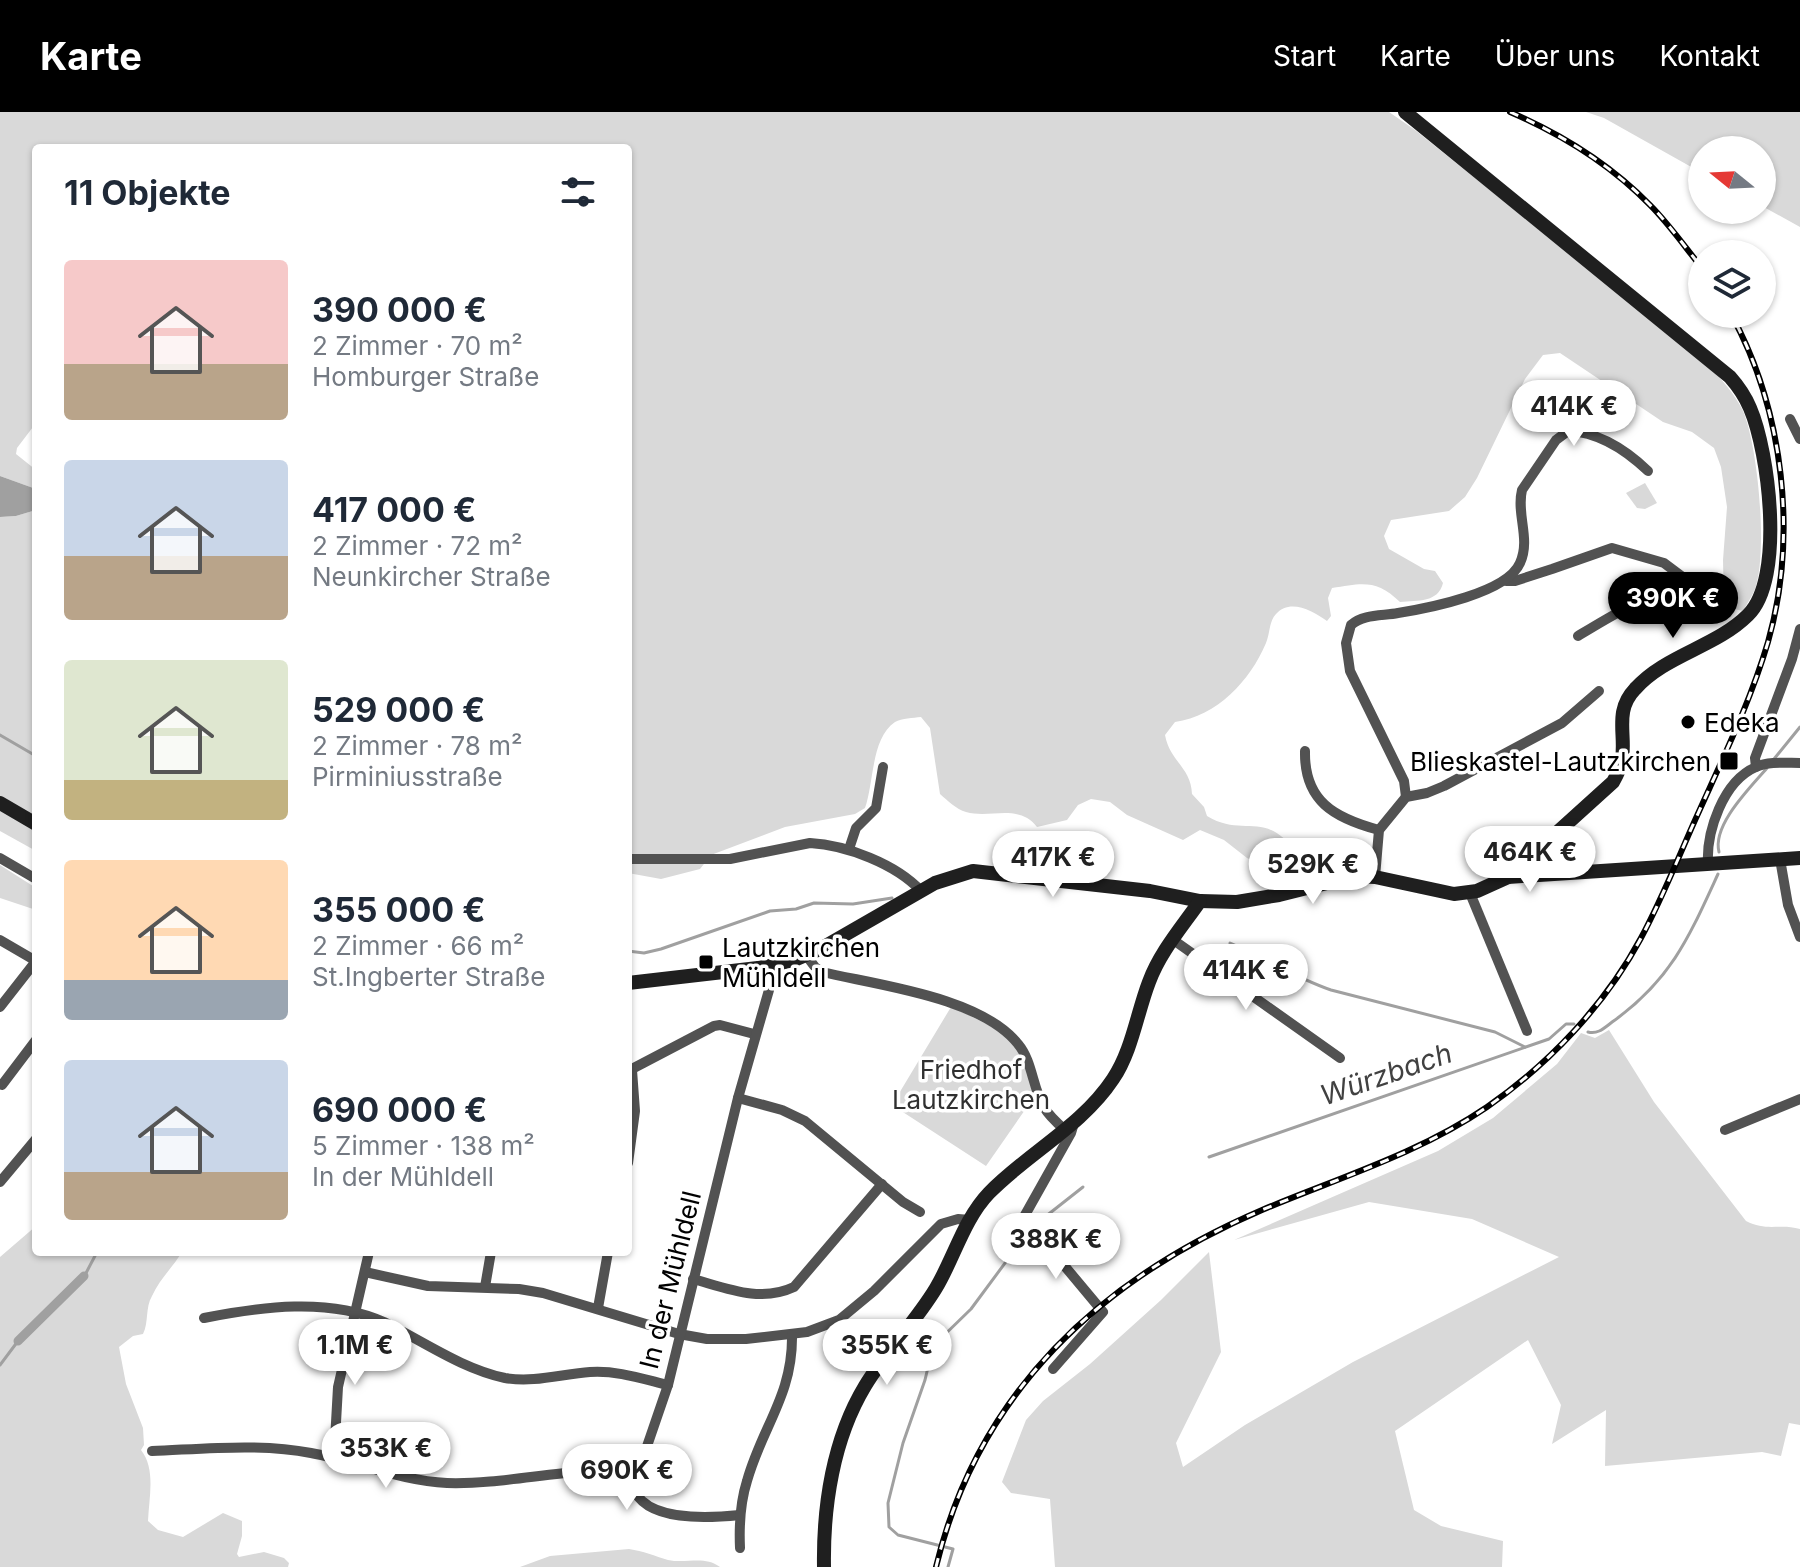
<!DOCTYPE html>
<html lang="de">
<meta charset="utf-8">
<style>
:root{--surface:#fff;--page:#f2f2f3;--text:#1f2937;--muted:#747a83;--accent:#000}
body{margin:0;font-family:Inter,sans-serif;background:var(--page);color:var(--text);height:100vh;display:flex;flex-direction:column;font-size:30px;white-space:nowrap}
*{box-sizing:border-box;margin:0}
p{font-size:26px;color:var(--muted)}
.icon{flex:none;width:44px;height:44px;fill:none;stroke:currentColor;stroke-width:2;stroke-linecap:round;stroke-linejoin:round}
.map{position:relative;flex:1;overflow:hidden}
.sheet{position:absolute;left:32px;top:32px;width:600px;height:1112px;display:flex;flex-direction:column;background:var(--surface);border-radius:8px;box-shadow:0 2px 6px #0004}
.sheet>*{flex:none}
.needle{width:52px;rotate:288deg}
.tools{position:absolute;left:1688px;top:24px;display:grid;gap:16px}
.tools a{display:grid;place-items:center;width:88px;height:88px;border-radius:50%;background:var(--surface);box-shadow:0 2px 6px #0004;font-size:40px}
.price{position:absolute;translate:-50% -68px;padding:0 18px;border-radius:28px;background:#fff;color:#222;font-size:26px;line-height:52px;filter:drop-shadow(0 2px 4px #0008)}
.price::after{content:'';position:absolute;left:50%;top:48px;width:24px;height:18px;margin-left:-12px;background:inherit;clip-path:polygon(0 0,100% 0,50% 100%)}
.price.active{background:var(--accent);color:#fff}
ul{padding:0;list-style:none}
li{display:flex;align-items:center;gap:24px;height:200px;padding:0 32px}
li span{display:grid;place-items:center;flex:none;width:224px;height:160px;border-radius:8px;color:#555}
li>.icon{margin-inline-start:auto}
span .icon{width:96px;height:96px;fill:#fffc;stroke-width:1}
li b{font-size:34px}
h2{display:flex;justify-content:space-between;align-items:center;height:96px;padding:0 32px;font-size:34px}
header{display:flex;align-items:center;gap:48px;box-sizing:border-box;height:112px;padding:0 40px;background:var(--accent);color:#fff}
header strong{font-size:38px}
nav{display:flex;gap:44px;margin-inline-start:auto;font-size:28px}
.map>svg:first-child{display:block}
</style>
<header>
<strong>Karte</strong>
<nav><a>Start</a><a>Karte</a><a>Über uns</a><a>Kontakt</a></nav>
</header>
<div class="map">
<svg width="1800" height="1455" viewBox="0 0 1800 1455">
<rect width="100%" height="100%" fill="#fff"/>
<!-- green -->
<g fill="#d9d9d9">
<path d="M0,0H1389L1415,18L1709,254C1721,267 1735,282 1743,299C1758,334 1768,441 1755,477C1752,484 1747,492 1743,499L1734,497L1724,491L1723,448L1727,395L1721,355L1714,336L1692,320L1663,310L1560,241L1543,243L1525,267L1477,366L1465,385L1449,399L1391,408L1384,424L1389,437L1424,457L1435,459L1443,471C1438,491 1418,488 1400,490C1377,467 1362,471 1332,476L1328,486L1331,504L1327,509C1313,499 1290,486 1276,502C1269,509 1270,522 1266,531C1250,569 1217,604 1175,610L1165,623C1170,650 1191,655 1192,682L1204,695L1207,704C1245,727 1265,695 1299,744L1295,751H1258L1247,746L1224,728L1200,718L1183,728L1127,703L1110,690L1091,687L1078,693L1067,708L1037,715C1019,691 990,707 966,700C956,697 948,689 940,682L930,616L921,605C913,606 902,606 895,610C871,626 874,671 865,696L855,702L785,715L711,743L700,757L661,767L628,761V36H36V311L17,336L16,342L36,358V377L0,364Z"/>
<path d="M1586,0H1800V115L1762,94V38H1702V61L1604,6Z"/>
<path d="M1645,371L1657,391L1645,397L1637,396L1626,381Z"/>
<path d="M36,398V739L0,719V405L16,404Z"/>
<path d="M0,753L36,776V798L0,786Z"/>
<path d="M951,895C974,906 1006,918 1020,940C1027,952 1031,969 1036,982L986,1054L892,993Z"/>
<path d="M1609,918L1654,990L1746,1109C1767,1120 1780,1111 1800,1117V1313L1789,1311L1781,1344L1762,1340L1605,1354L1606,1298L1552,1332L1561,1293L1528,1228L1395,1319L1414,1398L1441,1414L1503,1429L1502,1455H1055L1050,1387L1011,1381L1002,1370L1026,1308L1043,1289L1090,1252L1161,1188L1209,1140L1221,1240L1176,1331L1183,1355L1245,1313L1353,1250L1559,1145L1472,1107L1369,1090L1234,1128L1438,1039L1493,1006L1557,952L1581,921L1595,926Z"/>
<path d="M36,1114V1140H182C173,1155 159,1168 152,1184C145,1196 149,1210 143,1222L133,1224L119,1235L126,1272L143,1316L144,1333L141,1338C156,1357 149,1385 148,1409L158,1418L183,1425L223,1401L242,1409V1424L237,1442L239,1445L264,1440L284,1446L289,1451L288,1455H0V1145Z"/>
<path d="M629,1437C643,1439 655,1444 668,1448C687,1452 704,1443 720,1455H520L550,1444Z"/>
</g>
<!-- water -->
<path fill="#a0a0a0" d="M0,364L36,377V398L16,404L0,405Z"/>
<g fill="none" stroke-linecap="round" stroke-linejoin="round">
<!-- stream -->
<g stroke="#a0a0a0" stroke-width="3">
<path d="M0,623L36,644"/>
<path d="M1774,647L1800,615"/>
<path d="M1719,740C1712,713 1750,676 1767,656"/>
<path d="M1230,831C1264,846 1296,866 1331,878L1495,920L1525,935"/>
<path d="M628,839L644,841L661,837L770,799L796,797L814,791L853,792L892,786"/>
<path d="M1588,920C1599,923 1606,914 1615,908C1672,866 1689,825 1718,762"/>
<path d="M1209,1045L1549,927L1566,912H1574"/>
<path d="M1036,1112L1083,1075"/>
<path d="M85,1163L97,1140"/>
<path d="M0,1253L18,1229"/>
<path d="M948,1455L953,1437L898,1423L889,1415L888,1391L903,1331L925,1268L933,1234L971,1197L1028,1120"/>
</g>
<!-- canal -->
<path stroke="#a0a0a0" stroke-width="9" d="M18,1229L84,1164"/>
<!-- street -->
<g stroke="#525252" stroke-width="10">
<path d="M1790,307L1800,327"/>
<path d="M1506,469H1515L1552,457L1612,436L1664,451L1684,466C1681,476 1675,478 1665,481C1633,490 1606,507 1578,524"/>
<path d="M1305,639C1304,689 1334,706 1379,718"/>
<path d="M1756,655L1755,646L1792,547L1800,517"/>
<path d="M1406,685L1404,669L1350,559L1346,531L1351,513C1363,502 1383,504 1398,501C1429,496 1507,481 1520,451C1531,427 1516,402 1522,378L1556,328L1568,319C1599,320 1627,339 1648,359"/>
<path d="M849,737L856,716L876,696L883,655"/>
<path d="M0,746L36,767"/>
<path d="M628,747H730L810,731C846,733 896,752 921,779"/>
<path d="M1780,747L1788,793L1800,825"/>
<path d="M1708,753C1706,720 1723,669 1756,655C1769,649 1786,651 1800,651"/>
<path d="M1375,765L1379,718L1406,685L1427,681L1444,674L1562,611L1599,579"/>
<path d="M1470,781L1527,919"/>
<path d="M1172,827L1340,946"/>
<path d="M0,828L36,849"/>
<path d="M806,843L815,855L822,860C877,873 981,885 1018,932C1033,950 1032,975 1044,995C1049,1004 1057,1011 1065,1018"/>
<path d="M0,895L36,849"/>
<path d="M628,959L714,914L720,913L754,922"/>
<path d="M2,973L36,928"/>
<path d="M738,986L782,998L805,1009L903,1090L920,1100"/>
<path d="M1725,1018L1800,987"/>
<path d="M628,1051L635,999L632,958"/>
<path d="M0,1070L36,1027"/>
<path d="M365,1160L428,1174L519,1177L543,1181L679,1222L707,1227H746L807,1220L839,1208L874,1179L941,1112L958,1107L970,1108"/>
<path d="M693,1167C726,1176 760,1191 794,1175L882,1072"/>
<path d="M485,1175L491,1140"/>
<path d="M598,1196L608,1140"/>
<path d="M204,1206C261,1195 328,1185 384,1210C423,1229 462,1257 505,1266C534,1271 562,1262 590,1260C616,1258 643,1267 668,1273"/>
<path d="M1053,1257L1103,1200L1027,1109L1025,1103L1071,1021L1074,1011"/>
<path d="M152,1339C203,1337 260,1331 311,1341C357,1349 400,1369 447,1371C510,1373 575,1353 636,1360"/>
<path d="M334,1346L338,1275L369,1140"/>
<path d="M740,1403C710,1406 645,1411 633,1375L668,1273L738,986L769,878L770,854"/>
<path d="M740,1436C739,1413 740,1391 747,1369C762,1315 793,1283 792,1223"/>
</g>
<!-- secondary -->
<g stroke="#1f1f1f" stroke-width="14">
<path d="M1405,0L1730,265C1738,274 1745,284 1750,296C1769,340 1785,467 1748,503C1716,535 1665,543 1635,577C1614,599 1626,622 1622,647C1621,655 1617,663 1613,670L1508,765"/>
<path d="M0,691L36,712"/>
<path d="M628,871L758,856L794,848L822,836L935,771L973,759L1150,779L1200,789L1237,790L1279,783L1355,764L1375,765L1454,782L1477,779L1508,765L1800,746"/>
<path d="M824,1455C823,1394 833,1327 865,1274C886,1239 915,1211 936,1176C954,1146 964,1107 989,1081C1028,1041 1082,1014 1113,967C1132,939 1137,901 1149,870C1160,840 1182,815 1200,789"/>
</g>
<defs>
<g id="rail">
<path d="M1510,0C1561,22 1611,53 1650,93C1669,112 1685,135 1702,156"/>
<path d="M936,1455C978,1280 1101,1167 1262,1098C1338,1066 1418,1042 1487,995C1549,952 1605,893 1641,826C1662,787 1678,746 1696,706C1722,648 1750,591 1768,530C1798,424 1784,299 1731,202"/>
</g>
</defs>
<!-- rail casing -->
<use href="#rail" stroke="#000" stroke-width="6"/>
<!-- rail -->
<use href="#rail" stroke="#fff" stroke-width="3" stroke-dasharray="9" stroke-linecap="butt"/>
</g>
<!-- markers -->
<g fill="#000" stroke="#fff" stroke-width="3">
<circle cx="1688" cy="610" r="8"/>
<rect x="1719" y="639" width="20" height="20" rx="4"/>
<rect x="698" y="842" width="16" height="16" rx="4"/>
</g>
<g text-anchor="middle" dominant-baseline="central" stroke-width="7" stroke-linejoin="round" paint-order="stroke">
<!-- poi labels -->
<g font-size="26" fill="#000" stroke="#fff" text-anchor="start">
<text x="1704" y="610">Edeka</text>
<text x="1711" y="649" text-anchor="end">Blieskastel-Lautzkirchen</text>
<text x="722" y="835">Lautzkirchen<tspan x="722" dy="30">Mühldell</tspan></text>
</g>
<!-- park labels -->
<g font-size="26" fill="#303030" stroke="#fff">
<text x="971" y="957">Friedhof<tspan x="971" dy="30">Lautzkirchen</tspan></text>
</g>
<!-- street labels -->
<g font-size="26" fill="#000" stroke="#fff">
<text transform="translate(670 1168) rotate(-76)">In der Mühldell</text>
</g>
<!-- water labels -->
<g font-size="28" font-style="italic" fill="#414141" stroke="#fff">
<text transform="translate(1386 962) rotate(-19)">Würzbach</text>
</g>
</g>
</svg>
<div class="tools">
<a><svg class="needle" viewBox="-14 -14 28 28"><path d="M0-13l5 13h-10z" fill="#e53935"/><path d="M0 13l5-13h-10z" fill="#747a83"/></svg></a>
<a><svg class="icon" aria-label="layers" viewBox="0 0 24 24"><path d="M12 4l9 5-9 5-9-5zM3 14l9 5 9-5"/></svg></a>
</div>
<b class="price" style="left:1574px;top:336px">414K €</b>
<b class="price active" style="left:1673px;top:528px">390K €</b>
<b class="price" style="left:1530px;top:782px">464K €</b>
<b class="price" style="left:1053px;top:787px">417K €</b>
<b class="price" style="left:1313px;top:794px">529K €</b>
<b class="price" style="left:1246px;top:900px">414K €</b>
<b class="price" style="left:1056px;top:1169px">388K €</b>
<b class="price" style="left:355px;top:1275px">1.1M €</b>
<b class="price" style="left:887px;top:1275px">355K €</b>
<b class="price" style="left:386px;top:1378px">353K €</b>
<b class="price" style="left:627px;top:1400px">690K €</b>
<section class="sheet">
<h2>11 Objekte<svg class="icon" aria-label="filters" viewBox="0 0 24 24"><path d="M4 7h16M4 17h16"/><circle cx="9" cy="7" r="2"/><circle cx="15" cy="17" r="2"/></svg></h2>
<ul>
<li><span style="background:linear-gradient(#f6c9c9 65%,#b9a48a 0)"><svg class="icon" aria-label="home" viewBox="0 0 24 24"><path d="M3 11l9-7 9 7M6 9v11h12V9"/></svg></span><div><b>390 000 €</b><p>2 Zimmer · 70 m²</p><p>Homburger Straße</p></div></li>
<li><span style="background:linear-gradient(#c9d6e8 60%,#b9a48a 0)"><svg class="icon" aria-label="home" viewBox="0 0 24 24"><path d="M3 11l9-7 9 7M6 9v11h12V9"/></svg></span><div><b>417 000 €</b><p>2 Zimmer · 72 m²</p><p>Neunkircher Straße</p></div></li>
<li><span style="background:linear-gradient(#dfe7d0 75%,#c2b280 0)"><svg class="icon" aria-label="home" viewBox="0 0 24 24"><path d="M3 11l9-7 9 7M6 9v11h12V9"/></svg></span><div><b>529 000 €</b><p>2 Zimmer · 78 m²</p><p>Pirminiusstraße</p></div></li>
<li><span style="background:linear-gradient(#ffd9b3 75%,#9aa5b1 0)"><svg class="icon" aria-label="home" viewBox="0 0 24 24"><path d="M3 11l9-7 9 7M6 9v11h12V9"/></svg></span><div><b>355 000 €</b><p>2 Zimmer · 66 m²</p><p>St.Ingberter Straße</p></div></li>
<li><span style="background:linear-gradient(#c9d6e8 70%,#b9a48a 0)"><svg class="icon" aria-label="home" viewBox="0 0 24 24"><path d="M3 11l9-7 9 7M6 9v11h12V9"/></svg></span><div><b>690 000 €</b><p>5 Zimmer · 138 m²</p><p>In der Mühldell</p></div></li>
</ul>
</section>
</div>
